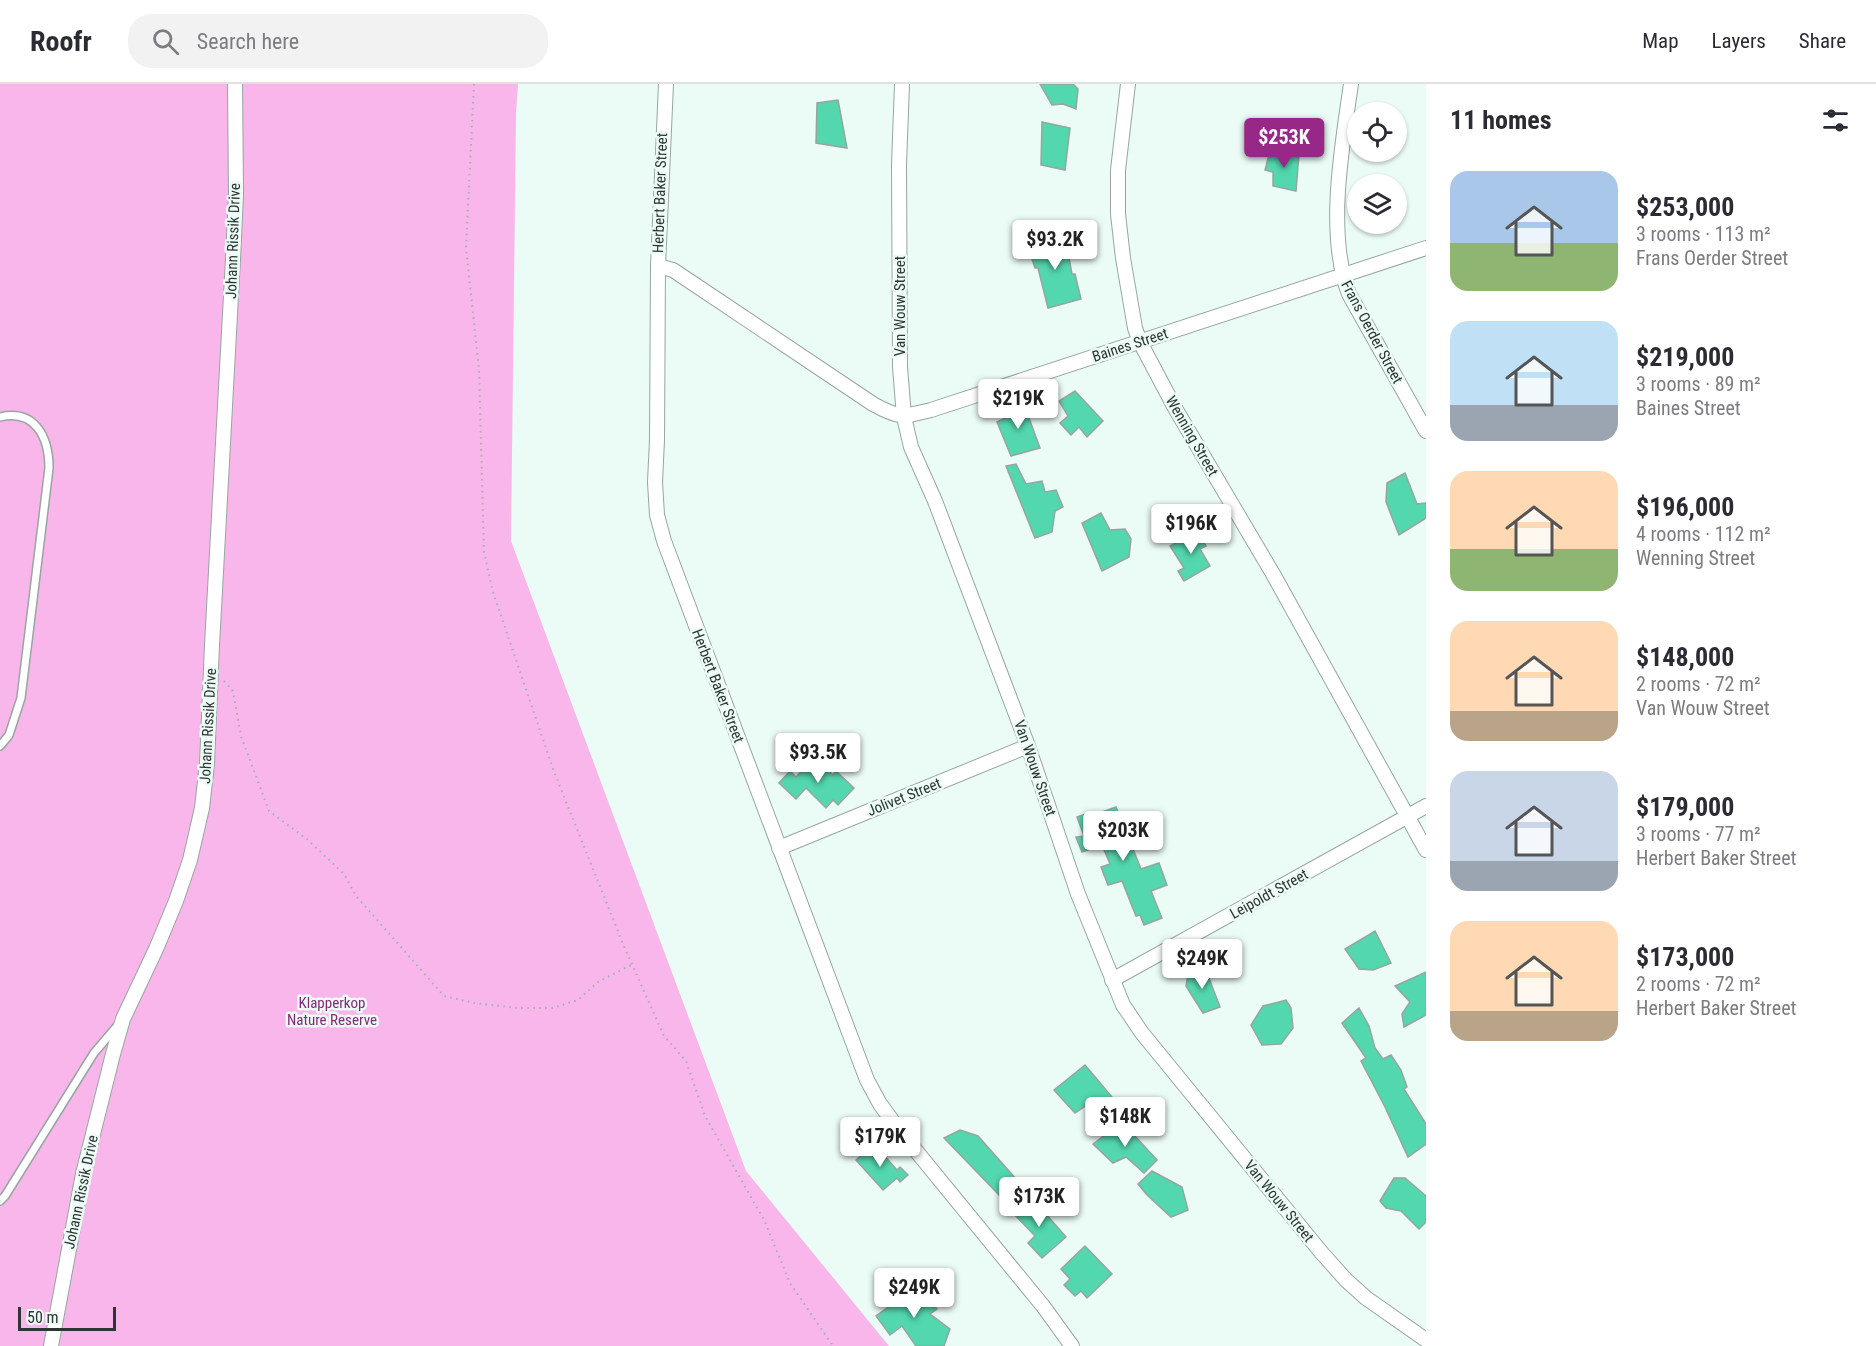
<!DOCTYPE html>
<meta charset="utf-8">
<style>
:root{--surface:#fff;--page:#f2f2f3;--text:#2b2b33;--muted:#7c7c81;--line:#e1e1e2;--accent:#972887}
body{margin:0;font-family:"Roboto Condensed",sans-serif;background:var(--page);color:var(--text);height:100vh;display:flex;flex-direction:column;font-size:22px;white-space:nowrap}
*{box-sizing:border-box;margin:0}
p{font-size:20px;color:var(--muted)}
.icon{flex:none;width:33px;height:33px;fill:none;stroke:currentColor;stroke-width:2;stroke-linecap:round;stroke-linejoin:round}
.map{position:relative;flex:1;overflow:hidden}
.drawer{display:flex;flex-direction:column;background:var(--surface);width:450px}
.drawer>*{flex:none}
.fabs{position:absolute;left:1347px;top:18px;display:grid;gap:12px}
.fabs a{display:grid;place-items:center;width:60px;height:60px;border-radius:50%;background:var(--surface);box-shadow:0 2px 4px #0004;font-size:30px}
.scale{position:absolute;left:18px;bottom:15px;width:98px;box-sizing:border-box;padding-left:6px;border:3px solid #2f3532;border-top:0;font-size:16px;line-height:21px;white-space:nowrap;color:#2f3532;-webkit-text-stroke:4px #ebfbf5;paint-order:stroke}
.price{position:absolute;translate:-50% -51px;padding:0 14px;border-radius:6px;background:#fff;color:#222;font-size:20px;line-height:39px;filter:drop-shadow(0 2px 3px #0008)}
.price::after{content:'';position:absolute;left:50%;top:36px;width:18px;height:14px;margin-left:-9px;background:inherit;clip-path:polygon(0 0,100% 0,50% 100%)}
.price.on{background:var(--accent);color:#fff}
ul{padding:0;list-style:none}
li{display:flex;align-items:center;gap:18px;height:150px;padding:0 24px}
li span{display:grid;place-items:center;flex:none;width:168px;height:120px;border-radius:18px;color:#555}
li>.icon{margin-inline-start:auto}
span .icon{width:72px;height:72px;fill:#fffc;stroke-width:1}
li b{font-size:26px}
h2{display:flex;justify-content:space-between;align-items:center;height:72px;padding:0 24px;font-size:26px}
header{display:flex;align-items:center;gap:36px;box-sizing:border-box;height:84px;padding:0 30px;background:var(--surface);border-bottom:2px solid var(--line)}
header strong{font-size:28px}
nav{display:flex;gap:33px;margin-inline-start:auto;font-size:21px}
.search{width:420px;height:54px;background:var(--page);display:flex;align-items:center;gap:15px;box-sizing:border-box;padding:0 21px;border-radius:24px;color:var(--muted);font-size:22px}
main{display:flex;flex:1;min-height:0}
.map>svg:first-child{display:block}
</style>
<header>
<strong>Roofr</strong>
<div class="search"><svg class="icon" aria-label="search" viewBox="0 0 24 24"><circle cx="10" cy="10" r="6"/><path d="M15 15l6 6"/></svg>Search here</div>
<nav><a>Map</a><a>Layers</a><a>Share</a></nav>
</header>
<main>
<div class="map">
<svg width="1426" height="1262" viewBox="0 0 1426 1262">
<rect width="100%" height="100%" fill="#ebfbf5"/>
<!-- green -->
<path fill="#f8b6ea" d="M0,0H518L516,29L511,457L746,1087L889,1262H0Z"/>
<!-- building -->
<g fill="#53d7af" stroke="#96a59f" stroke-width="1.5">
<path d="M1040,0H1073L1078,5L1076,25L1063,20L1052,21Z"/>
<path d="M838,16L847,64L816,59L817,19Z"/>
<path d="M1042,38L1070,44L1065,86L1041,81Z"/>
<path d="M1270,67L1299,70L1296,107L1273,102V88L1265,86Z"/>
<path d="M1065,152L1072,190H1075L1081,215L1048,224L1038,184H1035L1030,169L1037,156Z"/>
<path d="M1075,307L1103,337L1087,353L1079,343L1071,351L1060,339L1068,332L1059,317Z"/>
<path d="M1022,315L1040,364L1011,372L997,338L1008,333L1005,321Z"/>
<path d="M1016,380L1026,400L1042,397L1045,408L1056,406L1063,423L1055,427L1052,448L1035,454L1006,382Z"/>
<path d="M1405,389L1417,420L1426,419V434L1399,451L1386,418L1387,399Z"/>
<path d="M1101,429L1110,446L1125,445L1131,455L1129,473L1102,487L1082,439Z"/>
<path d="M1197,447L1206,462L1200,465L1210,482L1184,497L1178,487L1184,484L1170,462Z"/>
<path d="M814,674L833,691L836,687L854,704L838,721L833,716L826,724L806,704L796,715L779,699L790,687L796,693Z"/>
<path d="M1116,723L1141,785L1159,779L1167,801L1151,807L1162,834L1144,841L1140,831L1136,832L1122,797L1108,801L1101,783L1110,780L1102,761L1082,768L1076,753L1084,752L1077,733L1092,728L1094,731Z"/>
<path d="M1375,847L1391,879L1373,886L1359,885L1345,865Z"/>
<path d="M1204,881L1220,923L1203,929L1186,902L1188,890Z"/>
<path d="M1426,888V931L1404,943L1402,930L1410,918L1395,902Z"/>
<path d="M1286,916L1291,924L1293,944L1281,960L1262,961L1251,941L1263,922Z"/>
<path d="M1359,924L1369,942L1375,964L1383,975L1391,971L1401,986L1407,1003L1404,1005L1426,1040V1060L1408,1073L1385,1023L1361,977L1366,974L1342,939Z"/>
<path d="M1085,981L1112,1013L1113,1042L1087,1021L1075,1029L1054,1006Z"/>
<path d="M1122,1038L1157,1076L1144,1089L1126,1073L1113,1079L1093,1060Z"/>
<path d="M960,1046L978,1052L1017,1096L1003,1115L944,1054Z"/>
<path d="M874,1060L897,1086L900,1083L908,1091L900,1098L897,1094L883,1106L856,1076Z"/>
<path d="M1152,1087L1182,1103L1188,1126L1171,1133L1147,1111L1138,1100Z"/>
<path d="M1394,1094H1405L1426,1112V1138L1419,1145L1401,1127L1386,1124L1380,1117Z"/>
<path d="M1031,1113L1066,1153L1042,1174L1028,1159L1035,1152L1013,1129Z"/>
<path d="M1085,1162L1112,1190L1087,1214L1081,1207L1075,1212L1064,1201L1070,1195L1061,1185Z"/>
<path d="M903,1202L916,1219L927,1211L937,1225L930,1230L950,1245L944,1262H916L902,1242L890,1251L876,1232L891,1221L886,1214Z"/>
</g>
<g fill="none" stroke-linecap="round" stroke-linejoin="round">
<defs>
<g id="service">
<path d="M0,333C35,325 49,353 49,384L21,614L9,651L0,662"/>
<path d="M0,1117L5,1112L94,969L118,941"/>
</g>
<g id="minor">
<path d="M666,0L658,182L657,356L655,398L657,431L664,457L867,996L880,1020L899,1046L1043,1222L1072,1262"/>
<path d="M902,0L899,81L900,283L904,333L911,363L935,417L1028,662L1078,810L1123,921L1142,949L1321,1168L1346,1196L1366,1214L1426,1256"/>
<path d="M1128,0L1118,86V130L1123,174L1135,244L1140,258L1175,324L1273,490L1426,766"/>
<path d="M1351,0C1342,63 1326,149 1349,210L1426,347"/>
<path d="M658,182L673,186L873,320C900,335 903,333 931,326L1426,164"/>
<path d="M779,764L1028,662"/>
<path d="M1112,896L1426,722"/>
<path d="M51,1262L83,1090L113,970L123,935L156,865L176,817L190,776L202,724L207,680L212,561L233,175L236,110L235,0"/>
</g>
</defs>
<!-- service casing -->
<use href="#service" stroke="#97a6a0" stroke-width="10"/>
<!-- minor casing -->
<use href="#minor" stroke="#97a6a0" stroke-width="16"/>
<!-- path -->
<g stroke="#a5b1ac" stroke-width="2" stroke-dasharray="1.5 4.5" stroke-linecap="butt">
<path d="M474,0L466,164L479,285L484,468L493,508L553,685L623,860L664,952L686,977L705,1032L764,1136L790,1199L833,1262"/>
<path d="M224,597L233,607L241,652L269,727L308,756L344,790L356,812L444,912L474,919L518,924H553L578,916L598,898L633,880"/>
</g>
<!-- service -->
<use href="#service" stroke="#fff" stroke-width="7"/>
<!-- minor -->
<use href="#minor" stroke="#fff" stroke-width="14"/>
</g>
<g text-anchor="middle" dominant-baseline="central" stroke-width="5" stroke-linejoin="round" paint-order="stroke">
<!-- street labels -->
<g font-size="15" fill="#2f3532" stroke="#ebfbf5">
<text transform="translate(660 109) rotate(-88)">Herbert Baker Street</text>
<text transform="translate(233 157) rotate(-88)">Johann Rissik Drive</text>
<text transform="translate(900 222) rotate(-90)">Van Wouw Street</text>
<text transform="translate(1372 248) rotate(62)">Frans Oerder Street</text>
<text transform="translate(1130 261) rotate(-18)">Baines Street</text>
<text transform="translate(1192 352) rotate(60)">Wenning Street</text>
<text transform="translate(718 602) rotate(69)">Herbert Baker Street</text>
<text transform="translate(208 642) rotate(-87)">Johann Rissik Drive</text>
<text transform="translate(1035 684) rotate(71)">Van Wouw Street</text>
<text transform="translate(904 713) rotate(-22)">Jolivet Street</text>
<text transform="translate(1269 810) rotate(-29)">Leipoldt Street</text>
<text transform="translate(81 1108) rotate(-78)">Johann Rissik Drive</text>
<text transform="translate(1279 1117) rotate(51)">Van Wouw Street</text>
</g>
<!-- park labels -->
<g font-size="15" fill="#872879" stroke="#ebfbf5">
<text x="332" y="919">Klapperkop<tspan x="332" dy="17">Nature Reserve</tspan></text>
</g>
</g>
</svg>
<div class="fabs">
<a><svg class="icon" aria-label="locate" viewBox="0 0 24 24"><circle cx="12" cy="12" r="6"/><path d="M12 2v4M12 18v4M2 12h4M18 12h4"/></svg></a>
<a><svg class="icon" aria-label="layers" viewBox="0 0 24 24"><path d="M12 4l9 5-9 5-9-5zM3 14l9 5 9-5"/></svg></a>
</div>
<div class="scale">50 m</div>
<b class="price on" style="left:1284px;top:85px">$253K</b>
<b class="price" style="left:1055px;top:187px">$93.2K</b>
<b class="price" style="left:1018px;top:346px">$219K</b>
<b class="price" style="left:1191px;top:471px">$196K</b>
<b class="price" style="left:818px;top:700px">$93.5K</b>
<b class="price" style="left:1123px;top:778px">$203K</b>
<b class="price" style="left:1202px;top:906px">$249K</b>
<b class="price" style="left:1125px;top:1064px">$148K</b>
<b class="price" style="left:880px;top:1084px">$179K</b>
<b class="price" style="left:1039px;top:1144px">$173K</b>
<b class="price" style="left:914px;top:1235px">$249K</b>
</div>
<section class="drawer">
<h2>11 homes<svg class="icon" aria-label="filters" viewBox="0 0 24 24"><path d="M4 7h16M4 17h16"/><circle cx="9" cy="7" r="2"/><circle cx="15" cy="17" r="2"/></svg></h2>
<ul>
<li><span style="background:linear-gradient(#a9c7e8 60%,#8fb573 0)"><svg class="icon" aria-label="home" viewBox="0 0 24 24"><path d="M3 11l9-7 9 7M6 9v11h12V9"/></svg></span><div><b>$253,000</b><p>3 rooms · 113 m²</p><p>Frans Oerder Street</p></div></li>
<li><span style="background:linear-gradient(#bfe0f5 70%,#9aa5b1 0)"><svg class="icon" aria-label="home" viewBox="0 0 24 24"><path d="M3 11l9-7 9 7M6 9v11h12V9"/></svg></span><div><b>$219,000</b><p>3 rooms · 89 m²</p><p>Baines Street</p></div></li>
<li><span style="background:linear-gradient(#ffd9b3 65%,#8fb573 0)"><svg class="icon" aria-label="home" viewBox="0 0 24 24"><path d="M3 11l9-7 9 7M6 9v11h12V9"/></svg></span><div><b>$196,000</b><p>4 rooms · 112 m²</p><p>Wenning Street</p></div></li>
<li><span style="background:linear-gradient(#ffd9b3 75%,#b9a48a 0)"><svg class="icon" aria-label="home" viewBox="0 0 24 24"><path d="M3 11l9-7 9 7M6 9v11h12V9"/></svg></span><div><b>$148,000</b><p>2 rooms · 72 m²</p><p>Van Wouw Street</p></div></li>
<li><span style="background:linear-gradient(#c9d6e8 75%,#9aa5b1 0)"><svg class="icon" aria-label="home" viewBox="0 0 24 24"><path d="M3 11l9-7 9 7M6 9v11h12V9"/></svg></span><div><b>$179,000</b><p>3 rooms · 77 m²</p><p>Herbert Baker Street</p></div></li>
<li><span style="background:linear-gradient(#ffd9b3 75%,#b9a48a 0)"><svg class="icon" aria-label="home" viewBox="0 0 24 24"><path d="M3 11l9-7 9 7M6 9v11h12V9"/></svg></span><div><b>$173,000</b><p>2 rooms · 72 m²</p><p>Herbert Baker Street</p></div></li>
</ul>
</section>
</main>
